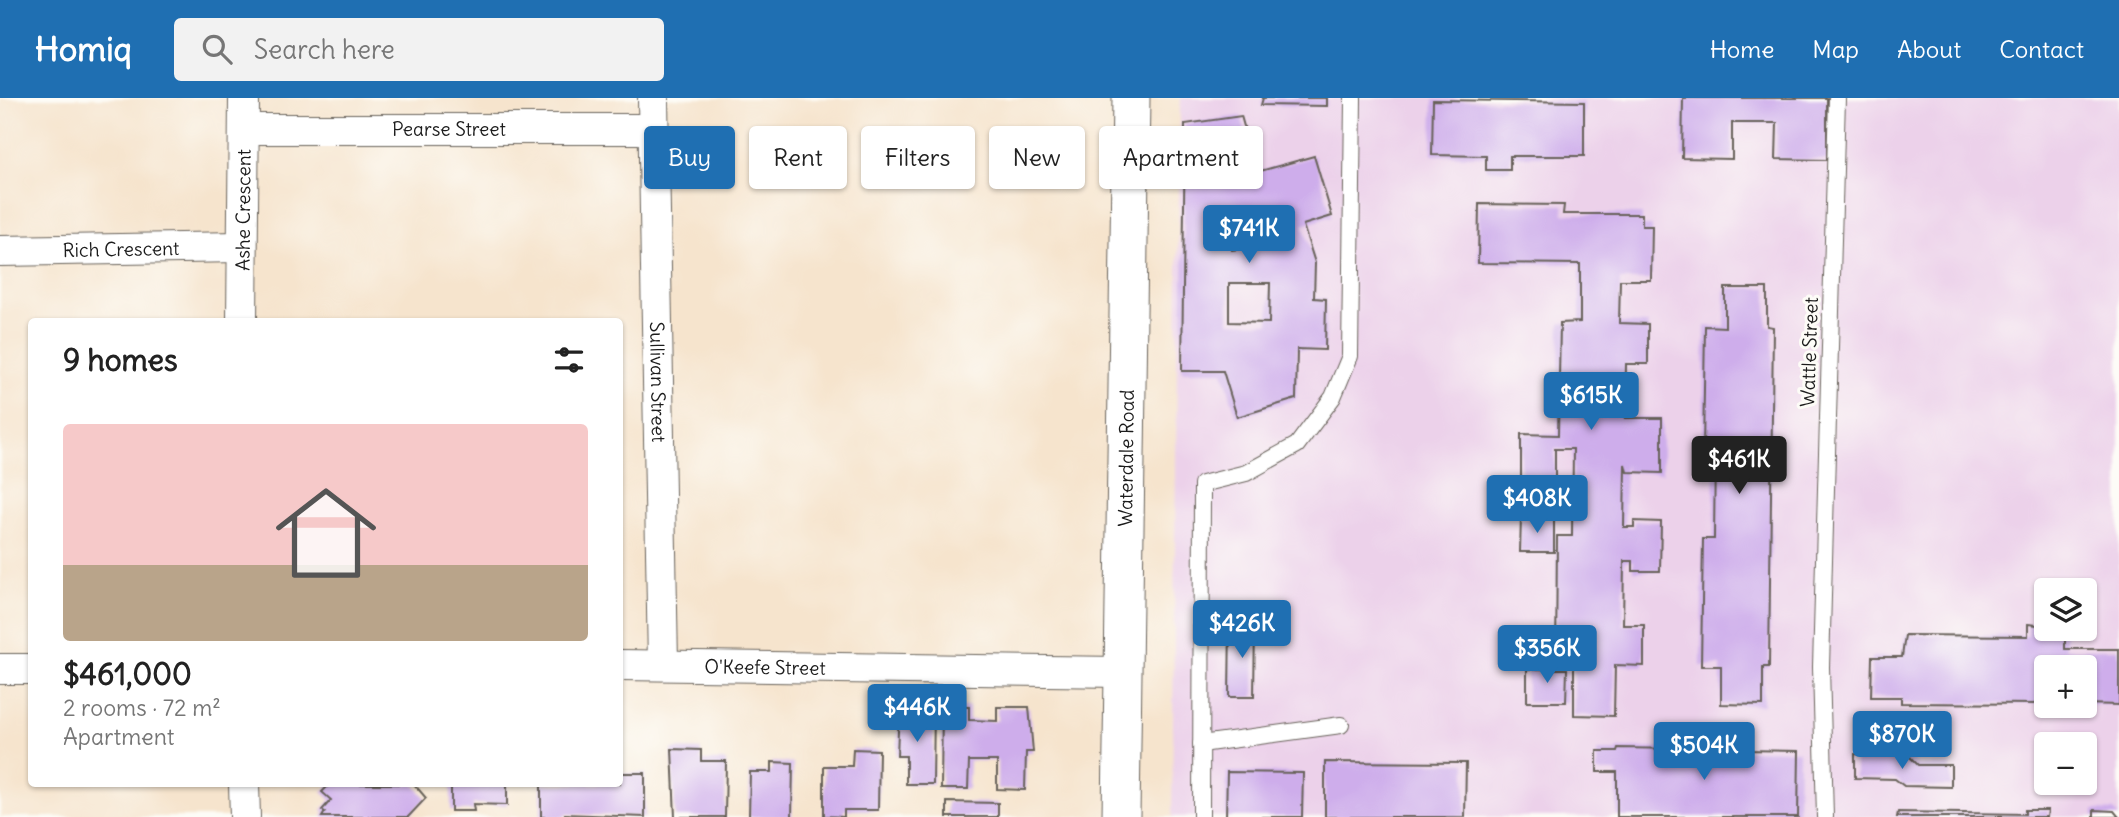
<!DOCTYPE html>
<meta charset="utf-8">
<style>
:root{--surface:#fff;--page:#f2f2f2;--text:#222;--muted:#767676;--accent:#1f6fb2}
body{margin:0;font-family:Delius,sans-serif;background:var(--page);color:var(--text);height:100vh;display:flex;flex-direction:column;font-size:26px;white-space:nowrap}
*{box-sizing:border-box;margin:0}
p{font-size:23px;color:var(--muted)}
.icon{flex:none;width:38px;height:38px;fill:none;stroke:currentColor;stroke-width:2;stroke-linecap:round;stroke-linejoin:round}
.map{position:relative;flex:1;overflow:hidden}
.drawer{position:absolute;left:28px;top:220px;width:595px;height:469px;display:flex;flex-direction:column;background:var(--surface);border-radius:7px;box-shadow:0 2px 5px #0004}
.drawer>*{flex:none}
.guide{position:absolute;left:644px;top:28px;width:665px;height:63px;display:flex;gap:14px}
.tools{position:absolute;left:2034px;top:480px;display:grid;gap:14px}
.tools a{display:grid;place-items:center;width:63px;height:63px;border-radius:7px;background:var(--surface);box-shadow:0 2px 5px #0004;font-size:35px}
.price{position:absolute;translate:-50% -60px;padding:0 16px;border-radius:7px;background:var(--accent);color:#fff;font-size:23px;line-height:46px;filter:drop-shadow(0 2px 4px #0008)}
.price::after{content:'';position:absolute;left:50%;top:42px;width:21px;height:16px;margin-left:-10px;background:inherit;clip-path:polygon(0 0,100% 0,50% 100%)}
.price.on{background:#222;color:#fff}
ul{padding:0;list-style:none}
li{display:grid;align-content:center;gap:14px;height:371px;padding:0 35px}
li span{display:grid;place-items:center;height:217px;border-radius:7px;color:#555}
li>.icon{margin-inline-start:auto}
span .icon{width:126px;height:126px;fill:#fffc;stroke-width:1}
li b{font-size:30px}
h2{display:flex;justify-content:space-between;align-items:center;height:84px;padding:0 35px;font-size:30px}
.chip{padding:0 24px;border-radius:7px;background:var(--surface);box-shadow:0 2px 5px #0004;font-size:24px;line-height:63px}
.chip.on{background:var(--accent);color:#fff}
header{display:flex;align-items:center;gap:42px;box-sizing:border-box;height:98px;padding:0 35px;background:var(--accent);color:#fff}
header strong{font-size:33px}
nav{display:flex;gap:38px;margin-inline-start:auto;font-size:24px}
.search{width:490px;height:63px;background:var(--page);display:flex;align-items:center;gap:18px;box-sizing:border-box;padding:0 24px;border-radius:7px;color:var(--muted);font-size:26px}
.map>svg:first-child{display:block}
</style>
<header>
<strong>Homiq</strong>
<div class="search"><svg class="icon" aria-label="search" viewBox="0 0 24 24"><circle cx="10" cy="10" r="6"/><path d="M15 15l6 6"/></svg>Search here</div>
<nav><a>Home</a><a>Map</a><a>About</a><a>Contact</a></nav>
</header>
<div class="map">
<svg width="2119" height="719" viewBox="0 0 2119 719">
<rect width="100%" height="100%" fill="#fdfcf7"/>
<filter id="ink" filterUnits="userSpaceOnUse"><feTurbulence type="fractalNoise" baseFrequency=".0143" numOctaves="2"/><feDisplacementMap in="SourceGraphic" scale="14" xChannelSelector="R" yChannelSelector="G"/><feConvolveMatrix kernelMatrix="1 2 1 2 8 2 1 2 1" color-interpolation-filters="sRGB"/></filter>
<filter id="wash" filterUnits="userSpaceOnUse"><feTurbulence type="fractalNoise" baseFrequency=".00686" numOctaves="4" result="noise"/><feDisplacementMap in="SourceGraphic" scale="28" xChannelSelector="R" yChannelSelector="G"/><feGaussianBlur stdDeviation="1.57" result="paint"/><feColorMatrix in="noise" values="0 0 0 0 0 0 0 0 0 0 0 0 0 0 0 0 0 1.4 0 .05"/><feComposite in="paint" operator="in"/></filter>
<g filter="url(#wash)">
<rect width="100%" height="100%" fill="#f6e4cd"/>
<!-- built -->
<path fill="#ecd1ea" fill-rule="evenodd" d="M1180,0H2119V719H1172ZM2046,492H2084V530H2046ZM2046,569H2084V607H2046ZM2046,646H2084V684H2046Z"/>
<g id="blocks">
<!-- building -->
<g fill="#ceadeb" fill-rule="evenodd">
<path d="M1263,0H1327V8L1261,7Z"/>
<path d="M1683,0H1827V62L1776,61L1777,25H1732V61L1682,60Z"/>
<path d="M1433,2L1584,4V58H1510V72H1486V58L1432,57Z"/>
<path d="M1241,18L1257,74L1314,58L1332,118L1303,127L1315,165L1314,200L1326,201L1325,252L1297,251L1296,301L1237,319L1223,273H1182L1185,26ZM1259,115L1267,148L1232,152L1230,123ZM1229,185H1270L1269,225L1229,224Z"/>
<path d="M1479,106L1564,107L1563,116H1642V128H1652L1651,182H1620L1619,225L1648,226V266H1626L1625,320H1662V375L1627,374L1625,366L1624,429H1634V423L1661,424L1660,473H1633V463H1624L1623,527H1644V568L1615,567L1614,618L1574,617V567H1556L1557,438H1572L1573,351H1555V382H1521V336L1558,337L1560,225L1580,224V166L1478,165Z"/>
<path d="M1725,190H1767V228L1773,229L1769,569H1763V607L1721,606V568H1701L1703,441H1714L1715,354H1703L1705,228L1725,229Z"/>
<path d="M1521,420L1554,421V454H1520Z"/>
<path d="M1230,524H1255L1254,599H1229Z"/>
<path d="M2028,526L2065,530V551H2119V607L2084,606V569H2046V606L1901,605V599H1871L1872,559H1902L1905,537L2028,538Z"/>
<path d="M1527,571H1567L1566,604H1527Z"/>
<path d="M942,608L969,609V622L997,623V609H1029L1033,654H1026L1025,692L997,691V663H969L968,691H941Z"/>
<path d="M907,609L934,610L933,686H906V658H897L898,633L900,615H907Z"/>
<path d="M1618,650L1799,653L1798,719H1617V674H1597V653H1617Z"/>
<path d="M672,651L701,652V663H726L725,719H675Z"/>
<path d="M853,651L879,652L878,712H844V719L824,718V668H852Z"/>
<path d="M1855,656L1908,657L1918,667H1951V689L1904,688L1895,681L1855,680Z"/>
<path d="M772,664L793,665L792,719H749L750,674H772Z"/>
<path d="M1325,664L1466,665L1465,719H1325Z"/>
<path d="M1227,674L1303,675L1302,719H1226Z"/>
<path d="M620,675H645V719L565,716V719H541V686H620Z"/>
<path d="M330,686H414L426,700L408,719H322L325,714L322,712L331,702L322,694Z"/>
<path d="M451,686H507V707L473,706L474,713H451Z"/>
<path d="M947,704L998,705V719H947Z"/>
<path d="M2025,712H2048L2047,719H1897L1898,714L2025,716Z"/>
<path d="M2094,712L2114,713L2119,719H2094Z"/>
</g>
</g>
</g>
<g filter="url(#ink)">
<use href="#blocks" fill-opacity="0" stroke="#68625a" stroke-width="2"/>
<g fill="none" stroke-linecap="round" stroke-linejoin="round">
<defs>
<g id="service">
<path d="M1201,646L1341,627"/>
<path d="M1201,719L1202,386L1246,375L1297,347L1333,299L1350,258L1353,0"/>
<path d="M1825,719L1821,569L1837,0"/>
</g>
<g id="minor">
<path id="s1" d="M653,0L663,567"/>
<path id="s2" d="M244,31H653"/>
<path id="s3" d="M0,153L241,149"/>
<path id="s4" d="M242,224L244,0"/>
<path id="s5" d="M620,567L1122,574"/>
<path d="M0,571H32"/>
<path d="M244,686L245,719"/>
</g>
<g id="tertiary">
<path id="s6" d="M1121,719L1131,0"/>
</g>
</defs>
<!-- service casing -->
<use href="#service" stroke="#68625a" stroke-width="18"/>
<!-- minor casing -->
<use href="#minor" stroke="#68625a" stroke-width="32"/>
<!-- tertiary casing -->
<use href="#tertiary" stroke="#68625a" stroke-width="39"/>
<!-- service -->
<use href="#service" stroke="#fff" stroke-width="16"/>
<!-- minor -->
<use href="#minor" stroke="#fff" stroke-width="30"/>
<!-- tertiary -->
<use href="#tertiary" stroke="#fff" stroke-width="37"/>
</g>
</g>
<g text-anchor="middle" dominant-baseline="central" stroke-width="6" stroke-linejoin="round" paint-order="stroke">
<!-- street labels -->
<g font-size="19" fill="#1c1c1c" stroke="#fdfcf7">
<text stroke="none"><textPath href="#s2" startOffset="205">Pearse Street</textPath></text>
<text stroke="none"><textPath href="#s4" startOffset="112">Ashe Crescent</textPath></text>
<text stroke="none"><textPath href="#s3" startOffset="121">Rich Crescent</textPath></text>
<text transform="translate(1809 254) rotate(-88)">Wattle Street</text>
<text stroke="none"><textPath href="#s1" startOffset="284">Sullivan Street</textPath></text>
<text stroke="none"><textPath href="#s6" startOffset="359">Waterdale Road</textPath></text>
<text stroke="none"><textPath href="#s5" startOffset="145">O'Keefe Street</textPath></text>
</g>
</g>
</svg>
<div class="tools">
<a><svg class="icon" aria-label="layers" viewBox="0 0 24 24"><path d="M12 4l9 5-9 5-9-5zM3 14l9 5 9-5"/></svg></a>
<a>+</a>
<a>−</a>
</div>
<b class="price" style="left:1249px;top:167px">$741K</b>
<b class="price" style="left:1591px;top:334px">$615K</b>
<b class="price on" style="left:1739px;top:398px">$461K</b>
<b class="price" style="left:1537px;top:437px">$408K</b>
<b class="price" style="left:1242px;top:562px">$426K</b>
<b class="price" style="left:1547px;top:587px">$356K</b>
<b class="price" style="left:917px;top:646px">$446K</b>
<b class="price" style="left:1902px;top:673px">$870K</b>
<b class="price" style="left:1704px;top:684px">$504K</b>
<div class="guide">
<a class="chip on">Buy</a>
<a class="chip">Rent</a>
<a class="chip">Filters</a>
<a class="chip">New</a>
<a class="chip">Apartment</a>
</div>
<section class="drawer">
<h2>9 homes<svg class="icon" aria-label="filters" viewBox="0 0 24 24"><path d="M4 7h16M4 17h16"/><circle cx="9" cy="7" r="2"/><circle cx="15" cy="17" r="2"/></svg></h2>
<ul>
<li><span style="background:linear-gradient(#f6c9c9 65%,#b9a48a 0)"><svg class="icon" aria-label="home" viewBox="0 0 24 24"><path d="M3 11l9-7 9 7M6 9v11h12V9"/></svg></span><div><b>$461,000</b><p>2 rooms · 72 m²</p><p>Apartment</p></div></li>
</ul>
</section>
</div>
